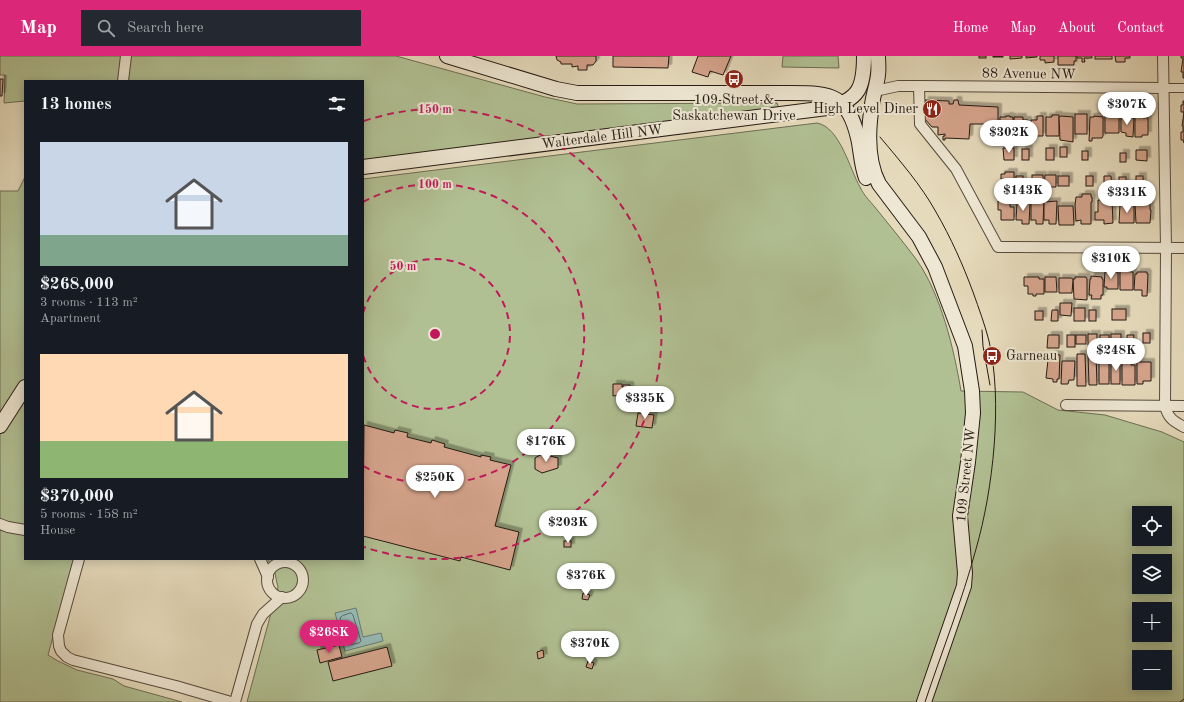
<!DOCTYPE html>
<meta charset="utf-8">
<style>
:root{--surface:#171b24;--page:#242831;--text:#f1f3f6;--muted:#9ea1a6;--accent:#db2777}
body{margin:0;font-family:"Old Standard TT",serif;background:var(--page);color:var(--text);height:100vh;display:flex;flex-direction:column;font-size:15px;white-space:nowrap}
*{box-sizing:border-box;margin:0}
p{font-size:13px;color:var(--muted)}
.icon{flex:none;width:22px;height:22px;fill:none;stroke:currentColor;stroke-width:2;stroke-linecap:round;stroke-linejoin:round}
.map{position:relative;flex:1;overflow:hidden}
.details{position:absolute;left:24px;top:24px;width:340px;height:480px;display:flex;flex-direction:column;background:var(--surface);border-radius:0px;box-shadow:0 2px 10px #0003}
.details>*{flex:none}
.fabs{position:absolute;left:1132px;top:450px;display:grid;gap:8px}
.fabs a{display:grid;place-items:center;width:40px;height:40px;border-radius:0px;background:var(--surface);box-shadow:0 2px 10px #0003;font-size:20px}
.price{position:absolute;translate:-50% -34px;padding:0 9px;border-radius:14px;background:#fff;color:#222;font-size:13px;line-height:26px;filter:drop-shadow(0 1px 2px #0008)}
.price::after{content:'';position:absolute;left:50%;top:24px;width:12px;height:9px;margin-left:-6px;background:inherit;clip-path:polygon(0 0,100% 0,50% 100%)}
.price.active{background:var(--accent);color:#fff}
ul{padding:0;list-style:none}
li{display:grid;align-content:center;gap:8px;height:212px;padding:0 16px}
li span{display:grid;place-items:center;height:124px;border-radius:0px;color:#555}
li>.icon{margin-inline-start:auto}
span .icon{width:72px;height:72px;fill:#fffc;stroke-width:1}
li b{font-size:17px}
h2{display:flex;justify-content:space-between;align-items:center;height:48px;padding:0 16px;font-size:17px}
header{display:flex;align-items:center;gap:24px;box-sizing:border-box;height:56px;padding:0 20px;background:var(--accent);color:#fff}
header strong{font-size:19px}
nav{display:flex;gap:22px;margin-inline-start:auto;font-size:14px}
.search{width:280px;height:36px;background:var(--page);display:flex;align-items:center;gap:10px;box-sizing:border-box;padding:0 14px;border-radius:0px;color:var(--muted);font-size:15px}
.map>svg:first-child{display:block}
</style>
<header>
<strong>Map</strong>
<div class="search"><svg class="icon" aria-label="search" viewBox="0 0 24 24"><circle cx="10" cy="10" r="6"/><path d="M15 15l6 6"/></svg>Search here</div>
<nav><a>Home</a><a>Map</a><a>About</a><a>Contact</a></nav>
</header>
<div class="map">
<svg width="1184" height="646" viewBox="0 0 1184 646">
<defs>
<filter id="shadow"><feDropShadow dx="3.5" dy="-3.5" stdDeviation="0" flood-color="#0004"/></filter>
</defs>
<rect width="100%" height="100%" fill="#e5dabb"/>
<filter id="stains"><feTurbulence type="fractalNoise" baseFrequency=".005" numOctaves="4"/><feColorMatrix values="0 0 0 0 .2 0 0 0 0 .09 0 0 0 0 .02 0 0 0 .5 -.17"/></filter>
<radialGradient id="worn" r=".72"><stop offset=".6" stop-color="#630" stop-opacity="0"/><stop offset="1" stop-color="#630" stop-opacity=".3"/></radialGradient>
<!-- green -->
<g fill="#b1c093" stroke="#6c6e54" fill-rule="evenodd">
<path d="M0,0H396L545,41L577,48L777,47L779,52L363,109V25H25V45L4,47L5,19H0Z"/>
<path d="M783,0H838L839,12L782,11Z"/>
<path d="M817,67C840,71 850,114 860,131C864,140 872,147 878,155C891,171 904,187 916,203C941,238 954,293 961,335L1023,336L1058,354L1105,359L1162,376L1184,386V646H247L278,531C274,517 277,514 267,503H363V123ZM1139,457H1165V483H1139ZM1139,505H1165V531H1139ZM1139,553H1165V579H1139ZM1139,601H1165V627H1139Z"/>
<path d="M25,121V503H74L48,599L58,605L77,614L113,623L124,630L182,646H0V135H18Z"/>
</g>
<!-- water -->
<path fill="#96bab6" stroke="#697a75" d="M356,552L363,581L381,577L383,585L345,595L335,557Z"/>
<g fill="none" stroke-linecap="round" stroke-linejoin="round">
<!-- shore -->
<path stroke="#5e6a65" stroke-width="1" d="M351,557L353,559L361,585L359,587L349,589L347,588L340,562L342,560Z"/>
</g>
<!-- building -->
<g fill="#d5a48c" stroke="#261b14" filter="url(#shadow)">
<path d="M556,0H596V5L593,9H587V14H578V10L572,11V8H561V6L557,4Z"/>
<path d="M613,0H669L668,12L613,11Z"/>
<path d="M698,0H731L723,19L710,15L708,21L692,16Z"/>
<rect x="979" y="0" width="7" height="2"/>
<rect x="993" y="0" width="10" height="1"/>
<path d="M1010,0H1022V2L1010,3Z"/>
<path d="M1026,0H1037V1L1026,2Z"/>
<path d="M1040,0H1054V6L1045,7V4H1040Z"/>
<path d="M1058,0H1076V5H1074V9H1058Z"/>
<path d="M1077,0H1092V2H1084L1085,6H1082V2H1077Z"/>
<rect x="1095" y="0" width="17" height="3"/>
<path d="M1115,0H1130V2H1125V6H1116Z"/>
<path d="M1181,0H1184V22H1183V16H1181L1183,2H1181Z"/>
<path d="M0,23H3L2,40H0Z"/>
<path d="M925,44L949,45V48H953L954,44H958L959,49L998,51V76H985V68H970L969,83L945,82V84H943V80H945V78L938,79V71H932L924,62L922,48L925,49Z"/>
<path d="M1183,45H1184V87L1183,84H1181V76H1183V70H1182L1184,56H1181V49H1183Z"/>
<path d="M1111,55H1119V77H1105V57H1111Z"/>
<rect x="1075" y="58" width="12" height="20"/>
<path d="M1135,58H1143V62H1148V79H1142V81H1135Z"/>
<path d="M1052,59H1059V80H1046V61H1052Z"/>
<path d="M1006,60H1010V61H1013V77H1008V79H1005V77H1000V61H1006Z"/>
<path d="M1037,60H1043V80H1031V64H1037Z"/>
<path d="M1061,60L1073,61V86L1060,84L1059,61Z"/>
<path d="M1094,60L1103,61V80L1102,82H1092V85H1089L1090,61H1094Z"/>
<path d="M1121,60H1130V62H1134L1133,81L1126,80V77L1121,76Z"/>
<path d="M1014,61H1023V64H1028V79H1024V81H1020V79H1014Z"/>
<rect x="1060" y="91" width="7" height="10"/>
<path d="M1003,92H1014V104H1004Z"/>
<rect x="1046" y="92" width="8" height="12"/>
<rect x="1022" y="93" width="7" height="11"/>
<path d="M1136,94H1147V105L1136,104Z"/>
<rect x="1082" y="95" width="6" height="9"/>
<rect x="1120" y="97" width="6" height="9"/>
<path d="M1005,116H1014V126L1005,127V123H1001V118H1005Z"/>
<rect x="1032" y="119" width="11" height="12"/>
<path d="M1045,119H1056V131H1044Z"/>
<rect x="1016" y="120" width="7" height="11"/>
<rect x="1058" y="120" width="11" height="10"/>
<rect x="1086" y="120" width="7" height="10"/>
<path d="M1104,120H1111L1112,132H1109V134H1104Z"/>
<rect x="1136" y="120" width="7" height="10"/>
<rect x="1119" y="121" width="7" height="10"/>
<path d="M1082,138H1091V141H1092V146H1091V168H1081V164L1076,165L1075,149L1076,141H1082Z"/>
<path d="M1037,142H1044L1043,168H1036V164H1031V145H1037Z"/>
<path d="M1020,144H1025V147H1030L1029,168H1022V164H1016L1017,147H1020Z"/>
<path d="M1098,144H1112L1113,167L1104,168V164H1095V156H1098Z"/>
<path d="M1144,144H1150V154H1151L1150,167H1136L1135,148H1144Z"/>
<path d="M998,145L1010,146V151H1014V164H1001V154H998Z"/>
<path d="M1057,145L1056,168H1049V164H1044V146Z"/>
<path d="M1120,148H1134V167H1119Z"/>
<path d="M1058,150H1073L1074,169H1059Z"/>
<path d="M1108,214H1115V216H1118V233H1107V231H1104L1105,216H1108Z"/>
<path d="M1120,215L1133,216V234H1120Z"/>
<path d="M1137,216H1147V218H1148L1147,240H1142V234H1134L1135,218H1137Z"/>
<path d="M1091,220L1102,221V223H1103V239H1101V243H1091L1092,239H1089L1090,223H1091Z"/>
<path d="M1024,221H1039V223H1044V238H1036V240H1033V238H1028V230H1024Z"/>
<path d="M1045,221H1056L1057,236H1045Z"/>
<path d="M1075,221H1086L1087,223V244L1074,243L1073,223H1075Z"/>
<path d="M1059,222H1071L1073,223L1072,237H1059Z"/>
<path d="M1060,247H1072L1071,260L1060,259Z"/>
<rect x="1074" y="252" width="11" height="13"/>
<rect x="1112" y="253" width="14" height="11"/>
<path d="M1052,254H1058V265H1051Z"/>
<rect x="1089" y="254" width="7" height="11"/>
<rect x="1035" y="255" width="8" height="9"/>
<rect x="1143" y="277" width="7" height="10"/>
<rect x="1088" y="278" width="9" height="11"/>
<rect x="1111" y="278" width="10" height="11"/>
<path d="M1048,279H1059V292H1047Z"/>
<rect x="1067" y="279" width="8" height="12"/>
<rect x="1076" y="279" width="10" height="9"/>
<rect x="1100" y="279" width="9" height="10"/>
<path d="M1127,279H1134L1133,288H1127Z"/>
<path d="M1052,298L1060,299L1059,323H1057V326H1053V323L1046,322L1048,304H1052Z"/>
<path d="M1077,298H1085L1086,330H1077Z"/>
<path d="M1088,298H1096L1097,329H1089Z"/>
<rect x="1099" y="303" width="10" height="25"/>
<rect x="1111" y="304" width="9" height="24"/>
<path d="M1122,304H1131V309H1135V329H1122Z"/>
<path d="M1062,305H1075L1074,324H1069L1068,328H1061Z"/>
<path d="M1137,306H1151V325H1143V328H1137Z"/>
<path d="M613,328H622V331H623V329H630L631,341H624V337H621V339L613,340Z"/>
<path d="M638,357L654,359L652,372L636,370Z"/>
<path d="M364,369L394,377L395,374L408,377L407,381L431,387L432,384L445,388L444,391L481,401V399L491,401L490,404L511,409L495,470L519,476L510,514L461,501L460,505L363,480Z"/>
<path d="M542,398L558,402V412L542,417L535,413V402Z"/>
<rect x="564" y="485" width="7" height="6"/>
<path d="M583,537L590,539L588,544L582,543Z"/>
<path d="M339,589L342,601L320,607L317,594Z"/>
<path d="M387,591L392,610L333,625L328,606Z"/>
<path d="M543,594L544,601L538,603L537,596Z"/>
<path d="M588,605L594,607L592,613L586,611Z"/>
</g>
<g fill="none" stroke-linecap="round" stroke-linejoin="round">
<defs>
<path id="pedestrian" d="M1163,32H1184"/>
<g id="minor">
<path d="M1163,0L1166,192L1165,350C1168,362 1173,365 1184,371"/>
<path d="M123,25L126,0"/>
<path d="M919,30L920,68L956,113L998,191L1184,192"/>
<path d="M875,35L898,30H919L1163,32"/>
<path d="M1066,349L1184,350"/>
<path d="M0,468L8,471L25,474"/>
<path d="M79,503L58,579L59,590L61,595L67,601L73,604L176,630L231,646"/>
<path d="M260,503L268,521"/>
<circle cx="285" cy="524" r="18"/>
<path d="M235,646L257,568L263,558L282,541"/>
</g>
<g id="secondary">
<path d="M447,0L556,33L577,37H792C831,37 848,39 858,82C861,95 861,109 866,122"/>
<path d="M878,0C878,6 879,12 878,19C877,29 873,39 872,49C868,74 867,105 879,128L919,181L935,211L965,290L972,335L973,357L968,406L960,460L965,517L964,530L924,646"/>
<path d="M363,111L827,52C859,44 864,32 864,0"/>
<path d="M0,370L25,331"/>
</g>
</defs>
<!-- pedestrian casing -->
<use href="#pedestrian" stroke="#564b3e" stroke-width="10"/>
<!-- minor casing -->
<use href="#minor" stroke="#564b3e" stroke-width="12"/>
<!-- secondary casing -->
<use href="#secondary" stroke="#261b14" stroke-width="16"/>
<!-- pedestrian -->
<use href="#pedestrian" stroke="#eee7d3" stroke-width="8"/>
<!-- minor -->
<use href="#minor" stroke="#eee7d3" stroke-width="10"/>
<!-- secondary -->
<use href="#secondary" stroke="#eee7d3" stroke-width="14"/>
<!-- tram -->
<g stroke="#261b14" stroke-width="1">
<path d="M880,81C900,105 921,129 936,156C951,182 963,209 973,236C979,253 985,269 989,285C1003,346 993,434 976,493C962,545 942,595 925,646"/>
<path d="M982,274L983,290L990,329"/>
<path d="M1180,646L1184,643"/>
</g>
</g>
<!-- distance rings -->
<g fill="none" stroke="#c2185b" stroke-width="2" stroke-dasharray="7 5">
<path d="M363 257A75 75 0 1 1 363 299"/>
<path d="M363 146A150 150 0 1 1 363 410"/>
<path d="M364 65A225 225 0 1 1 364 491"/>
</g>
<!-- icons -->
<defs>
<symbol id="bus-disc" viewBox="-11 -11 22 22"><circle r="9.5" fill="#8f2418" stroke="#eee7d3"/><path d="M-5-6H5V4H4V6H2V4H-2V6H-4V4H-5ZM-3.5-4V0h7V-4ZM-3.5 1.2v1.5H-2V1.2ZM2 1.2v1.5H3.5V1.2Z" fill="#fff"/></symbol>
<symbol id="restaurant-disc" viewBox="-11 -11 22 22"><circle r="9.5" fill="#8f2418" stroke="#eee7d3"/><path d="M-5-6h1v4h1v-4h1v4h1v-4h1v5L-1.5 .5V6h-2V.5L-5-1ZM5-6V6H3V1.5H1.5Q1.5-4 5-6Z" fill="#fff"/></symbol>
</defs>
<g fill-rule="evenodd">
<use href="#bus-disc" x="723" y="12" width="22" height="22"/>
<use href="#restaurant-disc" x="921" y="42" width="22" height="22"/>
<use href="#bus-disc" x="981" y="289" width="22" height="22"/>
</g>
<g text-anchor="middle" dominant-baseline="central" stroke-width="4" stroke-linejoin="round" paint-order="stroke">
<!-- street labels -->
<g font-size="14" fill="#261b14" stroke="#eee7d3">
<text transform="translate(1029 18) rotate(1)">88 Avenue NW</text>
<text transform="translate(602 81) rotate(-7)">Walterdale Hill NW</text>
<text transform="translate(966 419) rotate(-84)">109 Street NW</text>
</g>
<!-- poi labels -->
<g font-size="14" fill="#261b14" stroke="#eee7d3">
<text x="734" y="44">109 Street &amp;<tspan x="734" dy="16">Saskatchewan Drive</tspan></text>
<text x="918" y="53" text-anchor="end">High Level Diner</text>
<text x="1006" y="300" text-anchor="start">Garneau</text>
</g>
</g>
<circle cx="435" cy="278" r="6" fill="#c2185b" stroke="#eee7d3" stroke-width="2"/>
<g font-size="12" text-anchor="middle" font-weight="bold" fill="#c2185b" stroke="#eee7d3" stroke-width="4" stroke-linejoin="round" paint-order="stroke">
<text x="435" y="57">150 m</text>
<text x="435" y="132">100 m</text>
<text x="403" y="214">50 m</text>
</g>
<rect width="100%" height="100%" filter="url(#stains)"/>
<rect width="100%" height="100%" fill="url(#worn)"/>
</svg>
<div class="fabs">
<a><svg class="icon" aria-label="locate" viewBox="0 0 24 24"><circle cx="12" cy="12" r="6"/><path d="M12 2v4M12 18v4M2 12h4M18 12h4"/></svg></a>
<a><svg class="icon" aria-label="layers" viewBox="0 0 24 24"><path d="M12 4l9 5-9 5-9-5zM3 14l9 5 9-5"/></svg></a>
<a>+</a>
<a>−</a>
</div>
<b class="price" style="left:1127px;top:70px">$307K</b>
<b class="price" style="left:1009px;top:98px">$302K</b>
<b class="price" style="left:1023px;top:156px">$143K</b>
<b class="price" style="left:1127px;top:158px">$331K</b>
<b class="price" style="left:1111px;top:224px">$310K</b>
<b class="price" style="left:1116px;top:316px">$248K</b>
<b class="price" style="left:645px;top:364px">$335K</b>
<b class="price" style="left:546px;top:407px">$176K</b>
<b class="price" style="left:435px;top:443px">$250K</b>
<b class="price" style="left:568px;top:488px">$203K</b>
<b class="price" style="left:586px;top:541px">$376K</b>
<b class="price active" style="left:329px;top:598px">$268K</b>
<b class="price" style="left:590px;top:609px">$370K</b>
<section class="details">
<h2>13 homes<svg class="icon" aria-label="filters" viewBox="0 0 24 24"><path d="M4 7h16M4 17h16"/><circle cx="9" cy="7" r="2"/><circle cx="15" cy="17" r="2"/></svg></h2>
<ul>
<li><span style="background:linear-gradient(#c9d6e8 75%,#7fa58c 0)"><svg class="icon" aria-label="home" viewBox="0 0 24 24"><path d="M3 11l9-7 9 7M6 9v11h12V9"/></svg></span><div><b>$268,000</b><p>3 rooms · 113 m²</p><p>Apartment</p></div></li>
<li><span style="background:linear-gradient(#ffd9b3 70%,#8fb573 0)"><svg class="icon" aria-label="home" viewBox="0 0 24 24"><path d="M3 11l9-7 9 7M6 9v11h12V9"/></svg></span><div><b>$370,000</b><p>5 rooms · 158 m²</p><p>House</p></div></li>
</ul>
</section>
</div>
